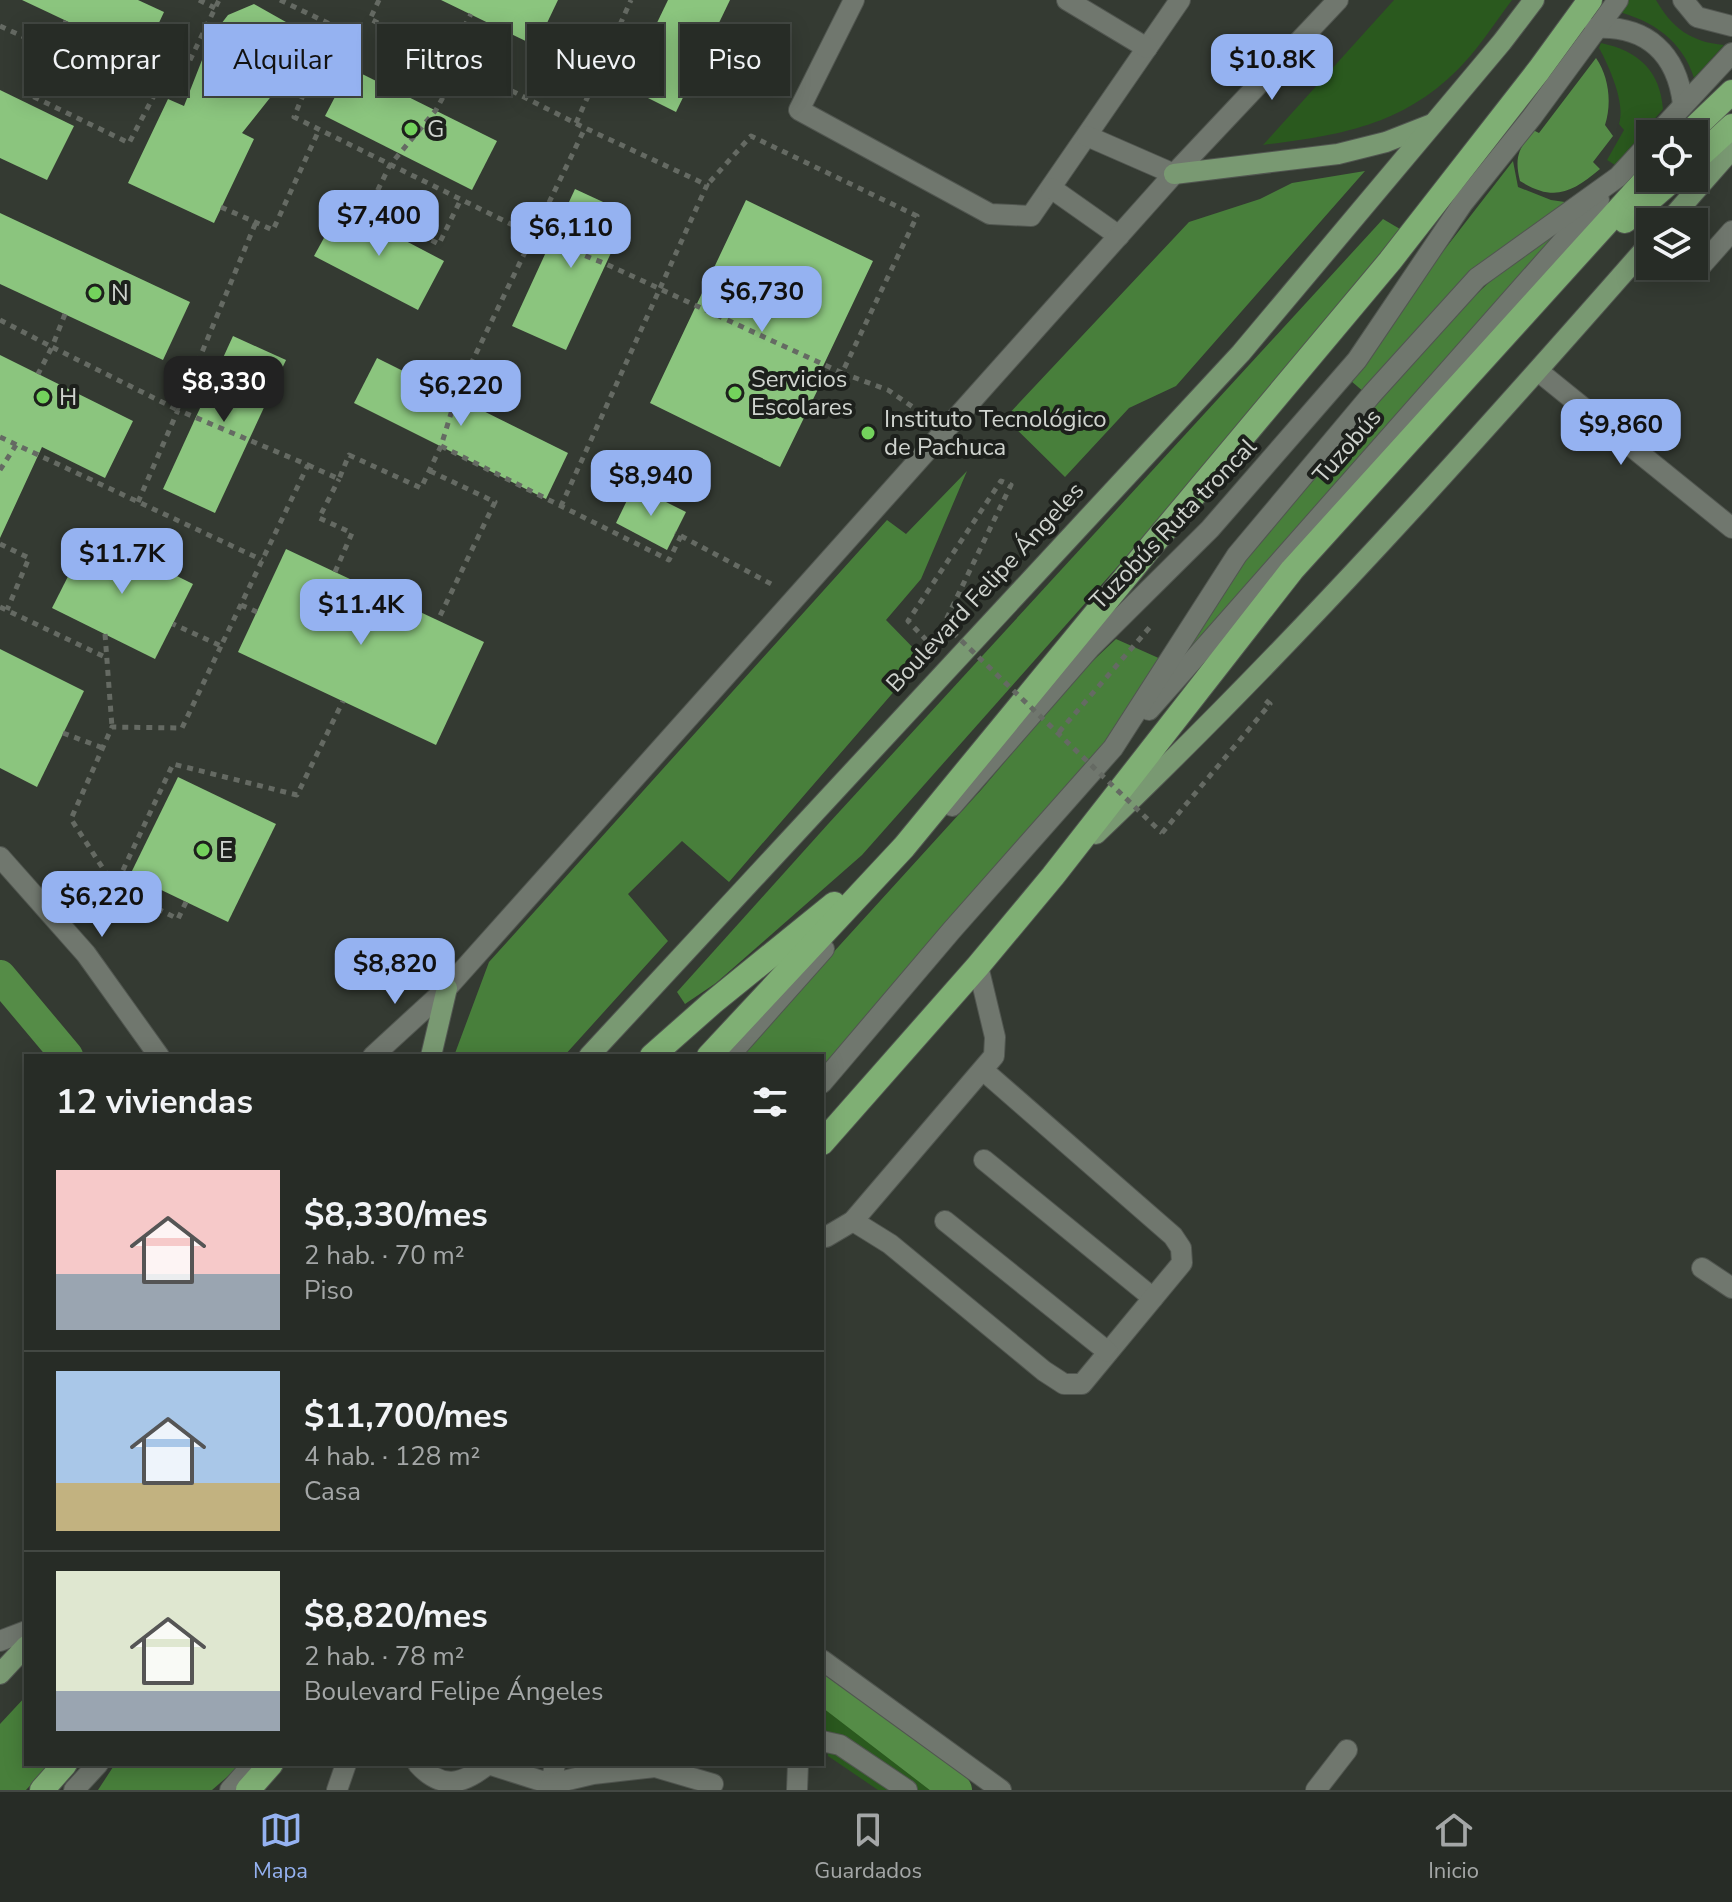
<!DOCTYPE html>
<html lang="es">
<meta charset="utf-8">
<style>
:root{--surface:#272c26;--page:#2f342e;--text:#f1f3f6;--muted:#a4a7a7;--line:#434843;--accent:#95b2f1}
body{margin:0;font-family:"Nunito Sans",sans-serif;background:var(--page);color:var(--text);height:100vh;display:flex;flex-direction:column;font-size:30px;white-space:nowrap}
*{box-sizing:border-box;margin:0}
p{font-size:26px;color:var(--muted)}
.icon{flex:none;width:44px;height:44px;fill:none;stroke:currentColor;stroke-width:2;stroke-linecap:round;stroke-linejoin:round}
.map{position:relative;flex:1;overflow:hidden}
.side{position:absolute;left:24px;top:1054px;width:800px;height:712px;display:flex;flex-direction:column;background:var(--surface);border-radius:0px;box-shadow:0 4px 20px #0003,0 0 0 2px var(--line)}
.side>*{flex:none}
.hud{position:absolute;left:24px;top:24px;width:800px;height:72px;display:flex;gap:16px}
.buttons{position:absolute;left:1636px;top:120px;display:grid;gap:16px}
.buttons a{display:grid;place-items:center;width:72px;height:72px;border-radius:0px;background:var(--surface);box-shadow:0 4px 20px #0003,0 0 0 2px var(--line);font-size:40px}
.price{position:absolute;translate:-50% -68px;padding:0 18px;border-radius:16px;background:var(--accent);color:#111;font-size:26px;line-height:52px;filter:drop-shadow(0 2px 4px #0008)}
.price::after{content:'';position:absolute;left:50%;top:48px;width:24px;height:18px;margin-left:-12px;background:inherit;clip-path:polygon(0 0,100% 0,50% 100%)}
.price.on{background:#222;color:#fff}
ul{padding:0;list-style:none}
li{display:flex;align-items:center;gap:24px;height:200px;padding:0 32px}
li+li{border-top:2px solid var(--line)}
li span{display:grid;place-items:center;flex:none;width:224px;height:160px;border-radius:0px;color:#555}
li>.icon{margin-inline-start:auto}
span .icon{width:96px;height:96px;fill:#fffc;stroke-width:1}
li b{font-size:34px}
h2{display:flex;justify-content:space-between;align-items:center;height:96px;padding:0 32px;font-size:34px}
.chip{padding:0 28px;border-radius:0px;background:var(--surface);box-shadow:0 4px 20px #0003,0 0 0 2px var(--line);font-size:28px;line-height:72px}
.chip.on{background:var(--accent);color:#111}
.dock{display:flex;justify-content:space-around;align-items:center;height:112px;border-top:2px solid var(--line);background:var(--surface);font-size:22px;color:var(--muted)}
.dock a{display:grid;justify-items:center;gap:4px}
.dock .on{color:var(--accent)}
.map>svg:first-child{display:block}
</style>
<div class="map">
<svg width="1732" height="1790" viewBox="0 0 1732 1790">
<rect width="100%" height="100%" fill="#343a32"/>
<!-- green -->
<g fill="#2a591e">
<path d="M1394,0H1512C1496,21 1481,45 1463,64C1406,125 1342,135 1263,145Z"/>
<path d="M1624,0H1656C1672,28 1691,42 1724,45L1694,78C1682,40 1653,21 1616,11Z"/>
<path d="M1601,43C1639,51 1660,71 1663,109L1615,165L1607,160L1624,130L1619,124C1626,104 1609,66 1599,48Z"/>
<path d="M823,1702L941,1790H878L828,1756Z"/>
</g>
<!-- forest -->
<g fill="#487f3b">
<path d="M1513,161L1518,187L1551,200L1565,202L1536,227L1364,392L1351,381L1424,276Z"/>
<path d="M1365,171L1176,386L1129,408L1065,477L1005,418L1189,222L1260,199L1292,183Z"/>
<path d="M1580,213L1170,673L1243,558L1445,324L1499,273Z"/>
<path d="M1383,219L1400,229L1173,504L862,855L716,983L685,1004L677,992L829,823Z"/>
<path d="M967,471L921,579L886,620L923,658L729,882L682,841L628,894L668,941L564,1056H454L489,962L887,520L906,534Z"/>
<path d="M1116,639L1163,660L1112,740L822,1074V1056H739L981,790L1081,672Z"/>
<path d="M26,1696V1764H50L26,1790H0V1724Z"/>
<path d="M115,1764H242L212,1790H98Z"/>
</g>
<!-- water -->
<path fill="#558c47" d="M1596,58C1609,77 1612,103 1605,125L1613,136L1593,162L1600,169C1571,193 1554,202 1520,181C1514,156 1519,150 1533,130L1539,133Z"/>
<g fill="none" stroke-linecap="round" stroke-linejoin="round">
<!-- canal -->
<g stroke="#558c47" stroke-width="32">
<path d="M0,976L67,1056"/>
<path d="M822,1687L956,1790"/>
</g>
</g>
<!-- building -->
<g fill="#8bc57e">
<path d="M22,0H138L164,12L143,57Z"/>
<path d="M441,0H558L536,46Z"/>
<path d="M668,0H730L676,112L626,87Z"/>
<path d="M254,4L293,26L277,89L242,133L254,139L214,223L128,183L168,99L184,106L211,37L228,15Z"/>
<path d="M350,68L497,141L472,190L325,116Z"/>
<path d="M0,90L74,126L47,180L0,158Z"/>
<path d="M575,189L629,214L566,350L512,326Z"/>
<path d="M746,200L873,261L816,381L821,383L780,467L650,403Z"/>
<path d="M341,207L444,261L418,310L314,256Z"/>
<path d="M0,213L190,302L163,360L0,284Z"/>
<path d="M233,336L286,360L215,513L163,489Z"/>
<path d="M0,355L133,421L105,478L42,447L0,538Z"/>
<path d="M377,358L568,453L546,499L354,403Z"/>
<path d="M634,486L686,512L667,550L616,523Z"/>
<path d="M90,533L193,584L155,659L52,608Z"/>
<path d="M286,549L484,642L436,745L238,652Z"/>
<path d="M0,649L84,691L37,787L0,768Z"/>
<path d="M178,777L276,824L228,922L130,875Z"/>
</g>
<g fill="none" stroke-linecap="round" stroke-linejoin="round">
<defs>
<g id="minor">
<path d="M854,0L799,110L990,214L1031,216L1180,0"/>
<path d="M1067,0L1147,48"/>
<path d="M1683,0L1697,17L1732,26"/>
<path d="M1595,28C1647,25 1677,54 1683,104"/>
<path d="M1657,134L1732,53"/>
<path d="M1087,136L1174,174"/>
<path d="M1051,188L1119,236"/>
<path d="M1700,267L1732,231"/>
<path d="M1538,371L1732,528"/>
<path d="M1149,710L1599,200"/>
<path d="M952,806L1090,648L1210,529L1357,360L1463,203L1532,117L1618,0"/>
<path d="M0,857L86,954L159,1056"/>
<path d="M373,1056L447,988L1174,174L1338,0"/>
<path d="M729,1056L824,949"/>
<path d="M822,1083L952,930L1113,748L1237,555L1372,394L1477,278L1618,177L1650,142"/>
<path d="M984,1160L1153,1298"/>
<path d="M853,1221L890,1244L1044,1371L1064,1384H1082L1182,1263L1181,1248L1173,1236L984,1071"/>
<path d="M945,1221L1108,1352"/>
<path d="M822,1236L826,1237L853,1221L994,1056L995,1037L978,966"/>
<path d="M1702,1268L1732,1288"/>
<path d="M0,1641L26,1631"/>
<path d="M822,1660L1001,1790"/>
<path d="M822,1741L840,1745L907,1790"/>
<path d="M418,1764C441,1790 463,1785 488,1764L551,1784L555,1764"/>
<path d="M74,1790L98,1764"/>
<path d="M230,1790L253,1764"/>
<path d="M337,1790L346,1764"/>
<path d="M549,1790L551,1784L593,1774L655,1767L713,1784"/>
<path d="M797,1790L798,1764"/>
<path d="M1316,1790L1347,1750"/>
</g>
<g id="major">
<path d="M1174,174L1338,154L1386,142L1432,124"/>
<path d="M1668,222L1732,149"/>
<path d="M1096,834C1292,647 1472,446 1650,243"/>
<path d="M431,1056L447,988"/>
<path d="M589,1056L1241,353L1502,42L1534,0"/>
<path d="M0,1674L26,1646"/>
</g>
<g id="highway">
<path d="M1688,134L1732,92"/>
<path d="M1694,161L1732,126"/>
<path d="M1625,221L1675,178"/>
<path d="M652,1056L712,1003L834,904"/>
<path d="M709,1056L904,847L1153,544L1390,261L1539,70L1590,0"/>
<path d="M822,1143L978,966L1053,876L1292,570L1650,175"/>
<path d="M42,1790L65,1764"/>
<path d="M248,1790L271,1764"/>
</g>
</defs>
<!-- minor casing -->
<use href="#minor" stroke="#515650" stroke-width="22"/>
<!-- major casing -->
<use href="#major" stroke="#515650" stroke-width="22"/>
<!-- highway casing -->
<use href="#highway" stroke="#515650" stroke-width="26"/>
<!-- path -->
<g stroke="#656a63" stroke-width="5" stroke-dasharray="6 6" stroke-linecap="butt">
<path d="M199,0L215,8"/>
<path d="M280,0L332,25L294,117L533,235L606,264L842,373L917,216L751,136L707,185"/>
<path d="M379,0L370,19L585,128L707,185L561,506"/>
<path d="M66,21L32,96L129,143L158,88L178,85L219,0"/>
<path d="M0,26L53,50"/>
<path d="M447,59L471,14"/>
<path d="M460,66L436,110L390,165L369,208L439,244L461,199"/>
<path d="M576,123L631,0"/>
<path d="M221,207L273,230L319,130"/>
<path d="M65,314L52,347L178,410L256,222"/>
<path d="M0,320L52,347L38,374"/>
<path d="M842,373L888,390L926,416"/>
<path d="M455,397L585,128"/>
<path d="M0,437L262,560"/>
<path d="M441,446L669,560L681,536L675,533"/>
<path d="M308,465L339,479L349,455L421,488L441,446L457,394"/>
<path d="M0,470L16,445"/>
<path d="M430,471L495,502L438,620"/>
<path d="M138,502L178,410L308,465L221,646L173,624"/>
<path d="M681,536L775,586"/>
<path d="M0,544L29,558L7,610"/>
<path d="M335,572L352,533L319,518L339,479"/>
<path d="M241,605L257,612"/>
<path d="M0,607L107,658"/>
<path d="M105,634L112,727"/>
<path d="M935,649L908,621L1001,481L1011,485L944,624"/>
<path d="M1059,732L1150,627"/>
<path d="M63,733L103,748"/>
<path d="M1162,833L1270,704L1264,699"/>
<path d="M115,887L71,819L112,727L182,728L221,646"/>
<path d="M186,902L178,919L115,887L173,764L297,795L343,701"/>
</g>
<!-- minor -->
<use href="#minor" stroke="#70776e" stroke-width="20"/>
<!-- major -->
<use href="#major" stroke="#799972" stroke-width="20"/>
<!-- highway -->
<use href="#highway" stroke="#7faf74" stroke-width="24"/>
<!-- path-bridge -->
<path stroke="#656a63" stroke-width="5" stroke-dasharray="6 6" stroke-linecap="butt" d="M944,624L1162,833"/>
</g>
<!-- markers -->
<g fill="#73d25c" stroke="#1d201c" stroke-width="3">
<circle cx="411" cy="129" r="8"/>
<circle cx="95" cy="293" r="8"/>
<circle cx="735" cy="393" r="8"/>
<circle cx="43" cy="397" r="8"/>
<circle cx="868" cy="433" r="8"/>
<circle cx="203" cy="850" r="8"/>
</g>
<g text-anchor="middle" dominant-baseline="central" stroke-width="8" stroke-linejoin="round" paint-order="stroke">
<!-- poi labels -->
<g font-size="24" fill="#cfd3ce" stroke="#1d201c" text-anchor="start">
<text x="427" y="129">G</text>
<text x="111" y="293">N</text>
<text x="751" y="379">Servicios<tspan x="751" dy="28">Escolares</tspan></text>
<text x="59" y="397">H</text>
<text x="884" y="419">Instituto Tecnológico<tspan x="884" dy="28">de Pachuca</tspan></text>
<text x="219" y="850">E</text>
</g>
<!-- street labels -->
<g font-size="24" fill="#cfd3ce" stroke="#1d201c">
<text transform="translate(1347 446) rotate(-49)">Tuzobús</text>
<text transform="translate(1173 524) rotate(-46)">Tuzobús Ruta troncal</text>
<text transform="translate(985 587) rotate(-47)">Boulevard Felipe Ángeles</text>
</g>
</g>
</svg>
<div class="buttons">
<a><svg class="icon" aria-label="locate" viewBox="0 0 24 24"><circle cx="12" cy="12" r="6"/><path d="M12 2v4M12 18v4M2 12h4M18 12h4"/></svg></a>
<a><svg class="icon" aria-label="layers" viewBox="0 0 24 24"><path d="M12 4l9 5-9 5-9-5zM3 14l9 5 9-5"/></svg></a>
</div>
<b class="price" style="left:1272px;top:102px">$10.8K</b>
<b class="price" style="left:379px;top:258px">$7,400</b>
<b class="price" style="left:571px;top:270px">$6,110</b>
<b class="price" style="left:762px;top:334px">$6,730</b>
<b class="price on" style="left:224px;top:424px">$8,330</b>
<b class="price" style="left:461px;top:428px">$6,220</b>
<b class="price" style="left:1621px;top:467px">$9,860</b>
<b class="price" style="left:651px;top:518px">$8,940</b>
<b class="price" style="left:122px;top:596px">$11.7K</b>
<b class="price" style="left:361px;top:647px">$11.4K</b>
<b class="price" style="left:102px;top:939px">$6,220</b>
<b class="price" style="left:395px;top:1006px">$8,820</b>
<div class="hud">
<a class="chip">Comprar</a>
<a class="chip on">Alquilar</a>
<a class="chip">Filtros</a>
<a class="chip">Nuevo</a>
<a class="chip">Piso</a>
</div>
<section class="side">
<h2>12 viviendas<svg class="icon" aria-label="filters" viewBox="0 0 24 24"><path d="M4 7h16M4 17h16"/><circle cx="9" cy="7" r="2"/><circle cx="15" cy="17" r="2"/></svg></h2>
<ul>
<li><span style="background:linear-gradient(#f6c9c9 65%,#9aa5b1 0)"><svg class="icon" aria-label="home" viewBox="0 0 24 24"><path d="M3 11l9-7 9 7M6 9v11h12V9"/></svg></span><div><b>$8,330/mes</b><p>2 hab. · 70 m²</p><p>Piso</p></div></li>
<li><span style="background:linear-gradient(#a9c7e8 70%,#c2b280 0)"><svg class="icon" aria-label="home" viewBox="0 0 24 24"><path d="M3 11l9-7 9 7M6 9v11h12V9"/></svg></span><div><b>$11,700/mes</b><p>4 hab. · 128 m²</p><p>Casa</p></div></li>
<li><span style="background:linear-gradient(#dfe7d0 75%,#9aa5b1 0)"><svg class="icon" aria-label="home" viewBox="0 0 24 24"><path d="M3 11l9-7 9 7M6 9v11h12V9"/></svg></span><div><b>$8,820/mes</b><p>2 hab. · 78 m²</p><p>Boulevard Felipe Ángeles</p></div></li>
</ul>
</section>
</div>
<nav class="dock">
<a class="on"><svg class="icon" aria-label="map" viewBox="0 0 24 24"><path d="M3 6l6-2 6 2 6-2v14l-6 2-6-2-6 2zM9 4v14M15 6v14"/></svg>Mapa</a>
<a><svg class="icon" aria-label="saved" viewBox="0 0 24 24"><path d="M7 4h10v16l-5-4-5 4z"/></svg>Guardados</a>
<a><svg class="icon" aria-label="home" viewBox="0 0 24 24"><path d="M3 11l9-7 9 7M6 9v11h12V9"/></svg>Inicio</a>
</nav>
